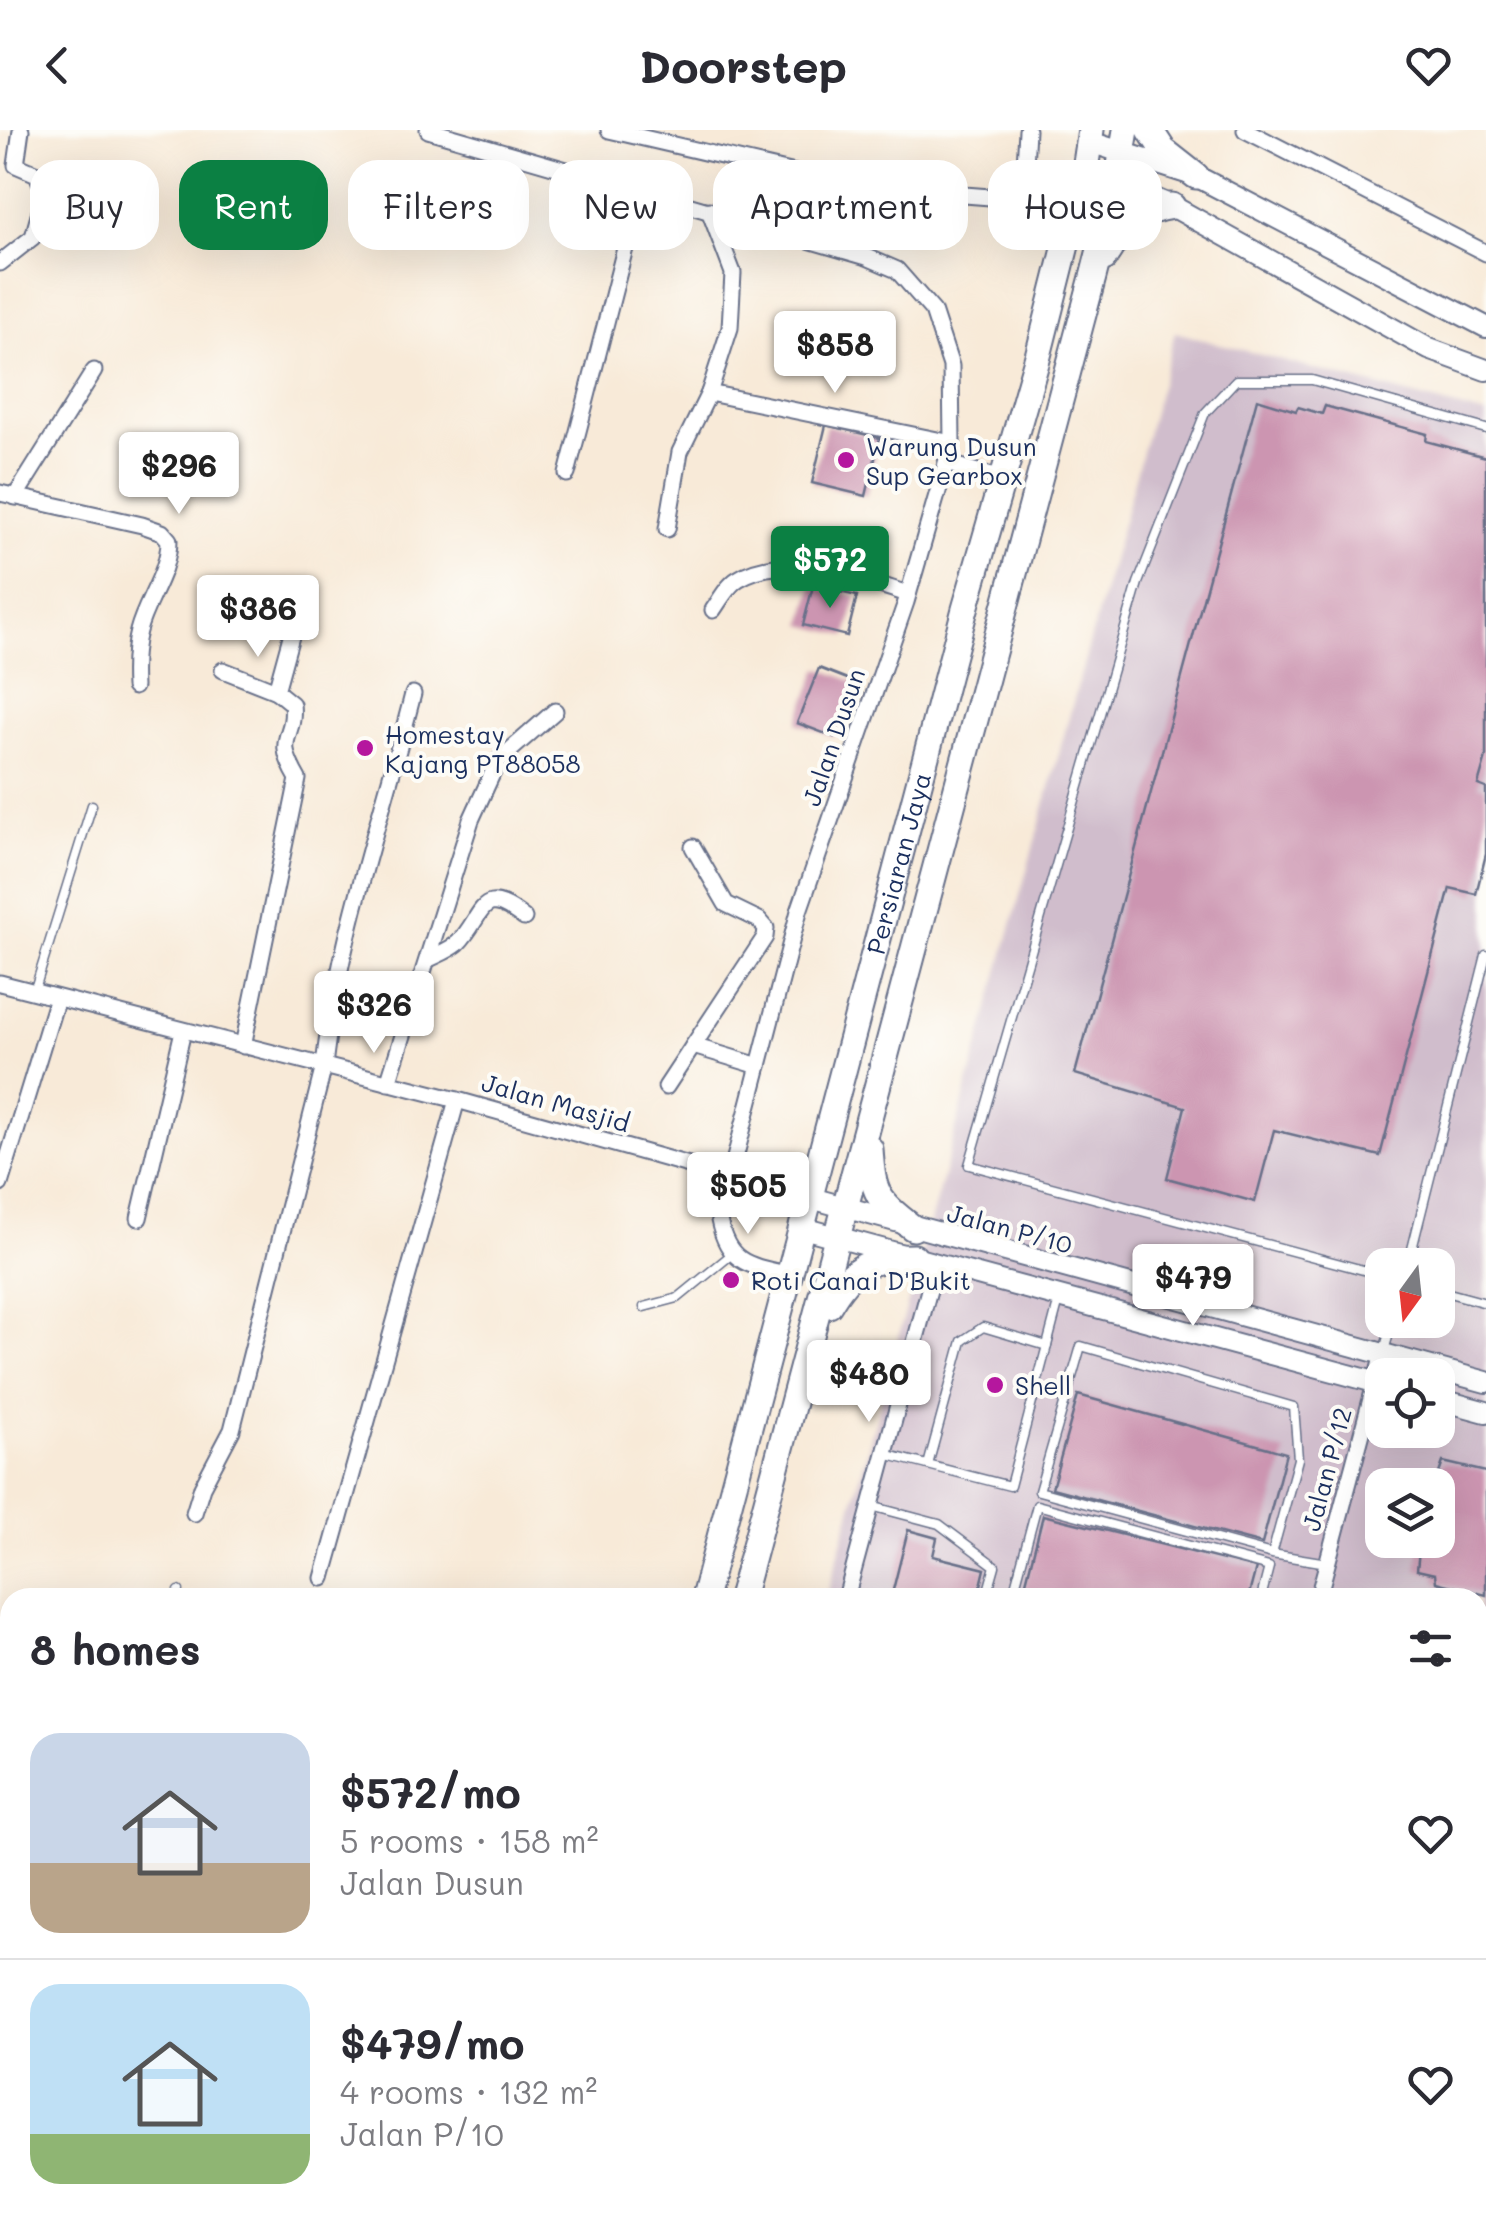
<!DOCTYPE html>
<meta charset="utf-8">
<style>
:root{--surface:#fff;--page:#f2f2f3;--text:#2b2b33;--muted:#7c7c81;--line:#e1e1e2;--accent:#0b8043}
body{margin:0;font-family:Mali,sans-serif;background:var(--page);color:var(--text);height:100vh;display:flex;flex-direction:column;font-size:38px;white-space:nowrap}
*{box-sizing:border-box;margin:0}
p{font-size:32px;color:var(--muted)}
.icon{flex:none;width:55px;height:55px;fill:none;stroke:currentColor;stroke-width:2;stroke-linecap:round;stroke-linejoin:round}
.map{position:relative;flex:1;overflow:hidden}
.panel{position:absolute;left:0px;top:1458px;width:1488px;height:642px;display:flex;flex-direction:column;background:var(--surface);border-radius:30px 30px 0 0;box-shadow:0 10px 40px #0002}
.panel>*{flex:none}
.guide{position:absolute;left:30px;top:30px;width:1428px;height:90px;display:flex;gap:20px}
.needle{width:65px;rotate:195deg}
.tools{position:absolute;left:1365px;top:1118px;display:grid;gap:20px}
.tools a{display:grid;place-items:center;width:90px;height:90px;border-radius:20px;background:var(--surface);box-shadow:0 10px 40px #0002;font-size:50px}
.price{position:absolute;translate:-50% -85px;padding:0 22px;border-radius:10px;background:#fff;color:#222;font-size:32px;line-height:65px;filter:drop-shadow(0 2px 5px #0008)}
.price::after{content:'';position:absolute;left:50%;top:60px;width:30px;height:22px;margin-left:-15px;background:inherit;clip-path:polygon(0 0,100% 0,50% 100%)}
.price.current{background:var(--accent);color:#fff}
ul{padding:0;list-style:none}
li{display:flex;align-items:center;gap:30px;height:250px;padding:0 30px}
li+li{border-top:2px solid var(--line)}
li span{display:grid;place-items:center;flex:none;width:280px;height:200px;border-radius:30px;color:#555}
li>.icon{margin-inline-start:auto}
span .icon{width:120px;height:120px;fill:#fffc;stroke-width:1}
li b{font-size:42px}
h2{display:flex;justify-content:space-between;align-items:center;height:120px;padding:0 30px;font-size:42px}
.tag{padding:0 35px;border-radius:30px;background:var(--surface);box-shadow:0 10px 40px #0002;font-size:35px;line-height:90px}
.tag.current{background:var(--accent);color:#fff}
header{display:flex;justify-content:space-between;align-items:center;height:130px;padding:0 30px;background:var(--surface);font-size:45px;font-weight:800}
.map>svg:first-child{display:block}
</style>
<header><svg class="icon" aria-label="back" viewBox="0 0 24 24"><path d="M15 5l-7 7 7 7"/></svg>Doorstep<svg class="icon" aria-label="heart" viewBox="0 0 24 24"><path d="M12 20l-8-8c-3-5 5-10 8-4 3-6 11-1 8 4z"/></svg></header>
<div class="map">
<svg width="1486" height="2099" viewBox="0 0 1486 2099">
<rect width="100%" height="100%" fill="#fdfcf7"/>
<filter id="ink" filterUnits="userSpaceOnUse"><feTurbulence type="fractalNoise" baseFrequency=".01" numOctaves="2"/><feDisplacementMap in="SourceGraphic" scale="20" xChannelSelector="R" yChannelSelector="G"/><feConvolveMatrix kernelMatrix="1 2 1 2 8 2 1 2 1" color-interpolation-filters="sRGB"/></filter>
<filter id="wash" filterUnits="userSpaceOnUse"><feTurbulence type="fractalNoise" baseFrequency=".0048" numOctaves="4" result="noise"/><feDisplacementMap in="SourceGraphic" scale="40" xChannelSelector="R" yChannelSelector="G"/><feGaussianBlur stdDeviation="2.25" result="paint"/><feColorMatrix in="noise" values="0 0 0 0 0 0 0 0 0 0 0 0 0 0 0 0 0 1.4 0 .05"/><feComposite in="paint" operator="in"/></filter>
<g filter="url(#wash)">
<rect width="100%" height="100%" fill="#f8ead8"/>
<!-- built -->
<path fill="#f4cfdc" d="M197,2090H379L377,2099H195Z"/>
<!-- industrial -->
<path fill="#d0bdcc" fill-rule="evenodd" d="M1175,202L1486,285V2099H654L656,2090H1478V1468L827,1467ZM1382,1135H1438V1190H1382ZM1382,1245H1438V1300H1382ZM1382,1355H1438V1410H1382Z"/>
<g id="blocks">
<!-- building -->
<g fill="#cc95b1">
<path d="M1257,269L1296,281L1298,277L1322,284L1325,276L1427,304L1426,311L1486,327V627L1478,655L1486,658V724L1476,764L1450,758L1380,1026L1274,1000L1255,1072L1167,1048L1185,977L1075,944Z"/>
<path d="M826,295L880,308L866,366L812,353Z"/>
<path d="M813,456L857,466L847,506L803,495Z"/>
<path d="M819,538L855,552L834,607L797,593Z"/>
<path d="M1078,1265L1286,1323L1262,1414L1052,1358Z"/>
<path d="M1443,1332L1486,1342V1465L1436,1452L1435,1444L1417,1440L1420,1410H1438L1435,1355Z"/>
<path d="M1043,1385L1256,1438L1248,1468H1022Z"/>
<path d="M908,1400L937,1408L933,1426L985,1439L978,1468H891Z"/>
<path d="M1478,1589L1486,1591V1699L1478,1696Z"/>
<path d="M1478,1963L1486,1965V2085L1478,2083Z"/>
<path d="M255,2090H275L304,2099H253Z"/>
<path d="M699,2090H1081L1079,2098L1071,2096L1070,2099H699Z"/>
<path d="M1228,2090H1282L1306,2097L1307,2090H1334L1362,2098L1225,2099Z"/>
</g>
</g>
</g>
<g filter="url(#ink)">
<use href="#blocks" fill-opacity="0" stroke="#687089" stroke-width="2.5"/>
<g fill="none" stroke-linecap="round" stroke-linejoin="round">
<defs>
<g id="service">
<path d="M34,862L92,675"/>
<path d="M1408,1135L1486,825"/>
<path d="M1382,1145L969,1035L1138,453L1205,283L1236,250H1312L1486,299"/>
<path d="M1438,1160L1486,1173"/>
<path d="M644,1177L678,1168L732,1124"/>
<path d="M1383,1224L1393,1190"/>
<path d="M885,1324L1010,1356L1059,1170"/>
<path d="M928,1335L962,1211L983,1197L1047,1216"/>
<path d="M871,1376L939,1394L995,1436L986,1468"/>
<path d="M1272,1424L1298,1329L1294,1277L1081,1216L1039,1361L1272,1424L1327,1433"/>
<path d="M177,1468L179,1461"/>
<path d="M1012,1468L1037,1375L1269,1437L1261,1468"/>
<path d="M239,2099L241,2090"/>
<path d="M356,2099L358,2090"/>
<path d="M689,2099L691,2090"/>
<path d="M1084,2099L1086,2090"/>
</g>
<g id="minor">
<path d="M428,0L867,127L897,140L933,181L951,236L952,313L906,472L799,781L719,1090C728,1135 751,1136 791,1145"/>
<path d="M609,0L851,56L990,67L1012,61L1025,36L1027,0"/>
<path d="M1245,0L1486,123"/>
<path d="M0,133L33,107L45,64L37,44L16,35L21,0"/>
<path d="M709,263L952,313"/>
<path d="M946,333L1002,349"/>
<path d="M567,344L640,60"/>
<path d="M0,363L142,395L162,402L169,410C169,443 146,470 138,501C133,520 133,538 134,557"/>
<path d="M15,367L94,241"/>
<path d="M667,399L680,322L709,263L730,198L733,143L709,80"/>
<path d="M713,480C720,470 728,455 738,449C785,419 860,449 908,464"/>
<path d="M223,540L276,561"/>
<path d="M693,717L726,774L759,790L766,798L765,807L693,916L759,936"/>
<path d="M429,829C439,824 450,820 458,813C485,785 479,753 524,788"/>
<path d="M0,853L457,970L696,1037L729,1053"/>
<path d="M243,916L298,649C272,605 296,610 292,574L276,561L296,488"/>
<path d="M388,953L471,690L498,631L555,581"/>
<path d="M666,957L693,916"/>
<path d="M0,1054L57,868"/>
<path d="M139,1088L183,901"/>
<path d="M194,1383L202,1357L232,1300L324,936C338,810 382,687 413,564"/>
<path d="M323,1448L457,970"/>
<path d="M846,1468L936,1134"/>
<path d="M1318,1468L1383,1224"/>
<path d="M1478,1532L1486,1534"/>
<path d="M0,1901L10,1904"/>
<path d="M1478,1906L1486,1908"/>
<path d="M408,2099L411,2090"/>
<path d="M1150,2099L1153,2090"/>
</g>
<g id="tertiary">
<path d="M1090,12L1196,46L1486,197"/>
<path d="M1085,40L1172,76L1429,219L1486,240"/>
<path d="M811,1068L1486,1252"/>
<path d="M803,1098L1382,1254"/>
<path d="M1438,1269L1486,1282"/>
</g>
<g id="primary">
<path d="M1150,0L1163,20L1196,46"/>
<path d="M1104,128C1121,100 1138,80 1172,76"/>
<path d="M870,1019C873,1065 877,1070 913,1098"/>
<path d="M829,1175C851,1137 870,1127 914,1127"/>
<path id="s1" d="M704,1468L965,479L1038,226L1085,40L1091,0"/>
<path d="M741,1468L1093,147L1117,53L1126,0"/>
<path d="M532,2099L535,2090"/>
<path d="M571,2099L573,2090"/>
</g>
</defs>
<!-- service casing -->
<use href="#service" stroke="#687089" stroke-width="11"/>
<!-- minor casing -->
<use href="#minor" stroke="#687089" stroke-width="19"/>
<!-- tertiary casing -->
<use href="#tertiary" stroke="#687089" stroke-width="24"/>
<!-- primary casing -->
<use href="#primary" stroke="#687089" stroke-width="29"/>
<!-- service -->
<use href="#service" stroke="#fff" stroke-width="8"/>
<!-- minor -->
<use href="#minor" stroke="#fff" stroke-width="15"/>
<!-- tertiary -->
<use href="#tertiary" stroke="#fff" stroke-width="20"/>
<!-- primary -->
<use href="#primary" stroke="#fff" stroke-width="25"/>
</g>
</g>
<!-- markers -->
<g fill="#b5179e" stroke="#fdfcf7" stroke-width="4">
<circle cx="846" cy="330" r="10"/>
<circle cx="365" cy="618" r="10"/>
<circle cx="731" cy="1150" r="10"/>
<circle cx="995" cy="1255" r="10"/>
</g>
<g text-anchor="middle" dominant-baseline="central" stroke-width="8" stroke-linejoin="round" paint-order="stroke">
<!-- poi labels -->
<g font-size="25" fill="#1b2f5e" stroke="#fdfcf7" text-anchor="start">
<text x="866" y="316">Warung Dusun<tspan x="866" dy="29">Sup Gearbox</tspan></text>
<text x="385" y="604">Homestay<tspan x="385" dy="29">Kajang PT88058</tspan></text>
<text x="751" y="1150">Roti Canai D'Bukit</text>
<text x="1015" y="1255">Shell</text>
</g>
<!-- street labels -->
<g font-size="25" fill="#1b2f5e" stroke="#fdfcf7">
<text transform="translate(833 607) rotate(-71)">Jalan Dusun</text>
<text stroke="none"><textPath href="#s1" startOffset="760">Persiaran Jaya</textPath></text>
<text transform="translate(556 972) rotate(16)">Jalan Masjid</text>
<text transform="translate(1010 1098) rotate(15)">Jalan P/10</text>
<text transform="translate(1326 1339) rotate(-75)">Jalan P/12</text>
</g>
</g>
</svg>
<div class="tools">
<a><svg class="needle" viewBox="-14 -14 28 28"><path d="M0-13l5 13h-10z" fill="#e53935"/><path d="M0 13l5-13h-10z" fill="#7c7c81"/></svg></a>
<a><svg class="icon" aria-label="locate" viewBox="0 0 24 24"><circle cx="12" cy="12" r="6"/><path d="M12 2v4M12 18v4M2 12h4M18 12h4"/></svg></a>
<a><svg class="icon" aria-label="layers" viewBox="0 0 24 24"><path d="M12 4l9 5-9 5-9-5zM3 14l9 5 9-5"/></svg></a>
</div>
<b class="price" style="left:835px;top:266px">$858</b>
<b class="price" style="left:179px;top:387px">$296</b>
<b class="price current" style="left:830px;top:481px">$572</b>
<b class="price" style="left:258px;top:530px">$386</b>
<b class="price" style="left:374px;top:926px">$326</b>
<b class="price" style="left:748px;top:1107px">$505</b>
<b class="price" style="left:1193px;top:1199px">$479</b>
<b class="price" style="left:869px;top:1295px">$480</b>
<div class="guide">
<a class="tag">Buy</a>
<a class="tag current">Rent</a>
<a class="tag">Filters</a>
<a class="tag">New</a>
<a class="tag">Apartment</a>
<a class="tag">House</a>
</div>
<section class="panel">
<h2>8 homes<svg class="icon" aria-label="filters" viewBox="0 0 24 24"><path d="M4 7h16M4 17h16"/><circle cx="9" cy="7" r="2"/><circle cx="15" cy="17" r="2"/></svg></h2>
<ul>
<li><span style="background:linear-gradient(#c9d6e8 65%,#b9a48a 0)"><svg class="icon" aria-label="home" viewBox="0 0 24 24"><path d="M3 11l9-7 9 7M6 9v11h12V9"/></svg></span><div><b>$572/mo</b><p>5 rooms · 158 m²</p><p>Jalan Dusun</p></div><svg class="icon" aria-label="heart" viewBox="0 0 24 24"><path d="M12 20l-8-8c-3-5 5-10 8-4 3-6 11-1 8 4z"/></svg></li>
<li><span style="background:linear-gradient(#bfe0f5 75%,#8fb573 0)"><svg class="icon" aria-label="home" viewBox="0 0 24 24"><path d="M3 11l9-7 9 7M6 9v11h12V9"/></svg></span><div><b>$479/mo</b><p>4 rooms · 132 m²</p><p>Jalan P/10</p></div><svg class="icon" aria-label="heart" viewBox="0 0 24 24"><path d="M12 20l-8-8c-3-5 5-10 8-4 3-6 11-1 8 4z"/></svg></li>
</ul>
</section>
</div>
